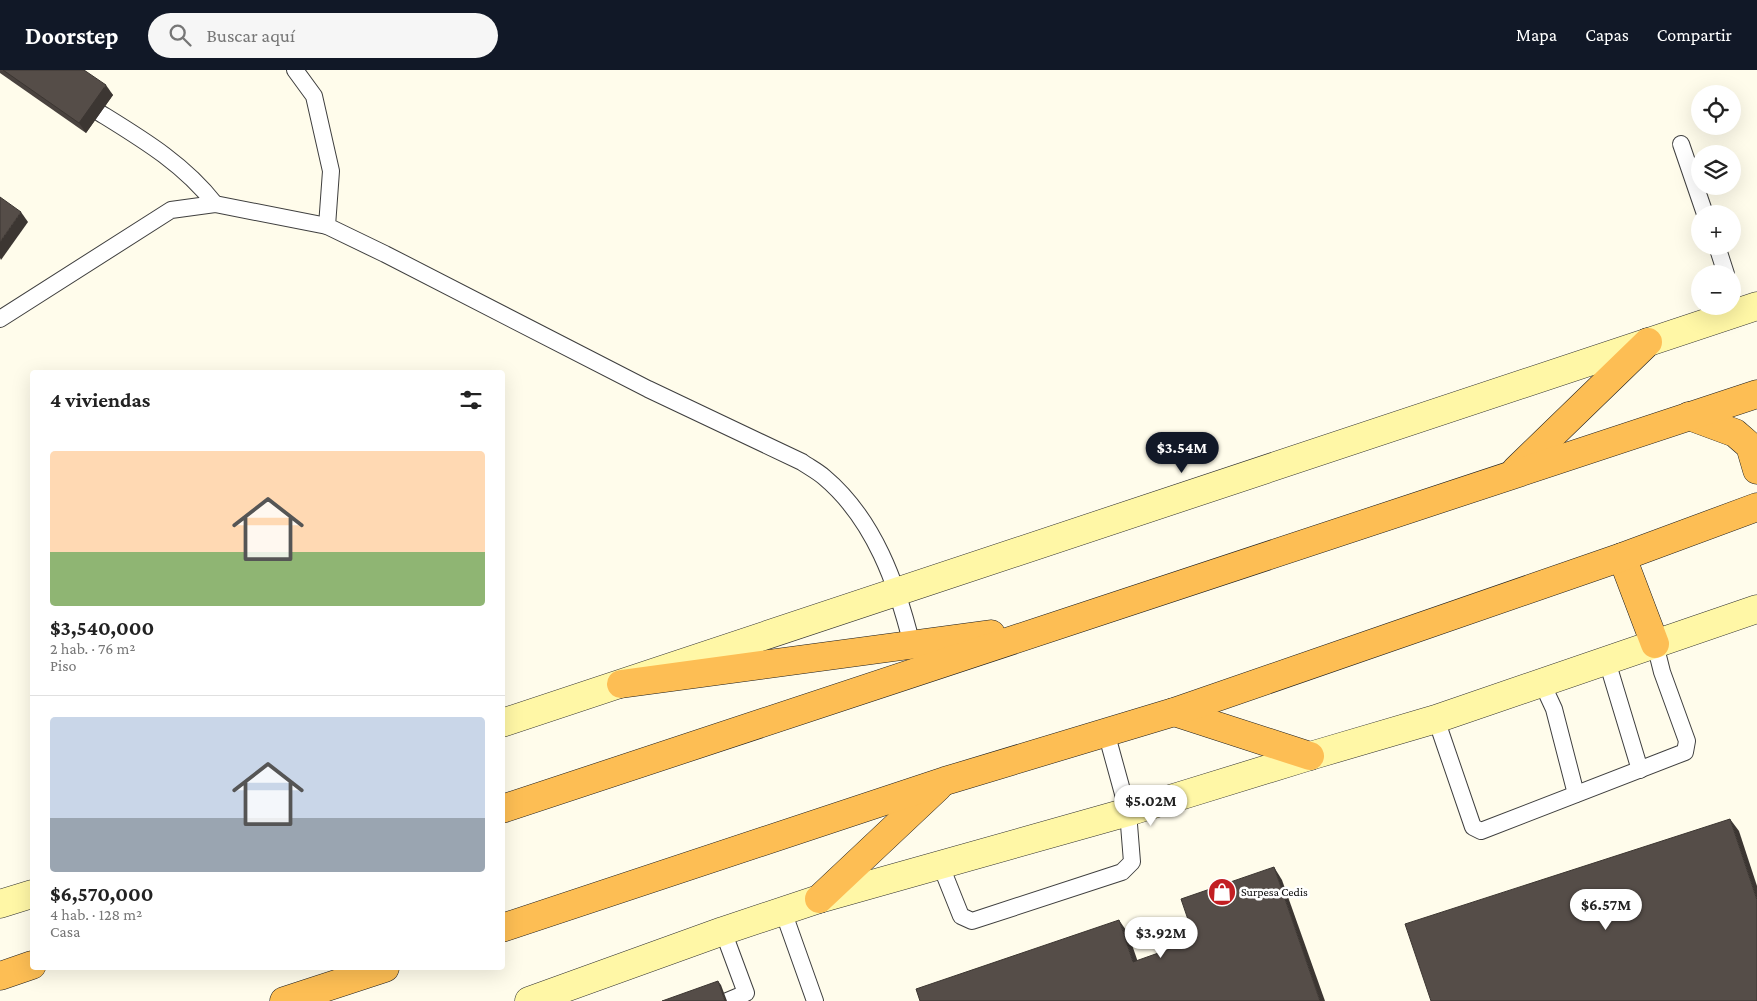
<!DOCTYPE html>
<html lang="es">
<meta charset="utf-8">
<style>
:root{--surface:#fff;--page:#f6f6f6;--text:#222;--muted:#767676;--line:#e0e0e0;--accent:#111827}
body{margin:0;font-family:"Crimson Pro",serif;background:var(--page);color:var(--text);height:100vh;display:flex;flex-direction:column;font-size:19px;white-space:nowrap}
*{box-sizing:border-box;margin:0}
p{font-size:16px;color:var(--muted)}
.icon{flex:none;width:28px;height:28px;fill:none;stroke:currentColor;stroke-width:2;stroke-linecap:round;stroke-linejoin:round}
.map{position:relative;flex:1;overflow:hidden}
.details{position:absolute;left:30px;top:300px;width:475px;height:600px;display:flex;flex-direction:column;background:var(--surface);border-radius:5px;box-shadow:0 5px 20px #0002}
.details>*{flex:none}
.buttons{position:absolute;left:1691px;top:15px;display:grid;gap:10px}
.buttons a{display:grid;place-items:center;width:50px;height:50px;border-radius:50%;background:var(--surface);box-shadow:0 5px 20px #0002;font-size:25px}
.price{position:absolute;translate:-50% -42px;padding:0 11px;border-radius:18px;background:#fff;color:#222;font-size:16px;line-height:32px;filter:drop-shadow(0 1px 2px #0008)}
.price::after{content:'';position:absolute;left:50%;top:30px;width:15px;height:11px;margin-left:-8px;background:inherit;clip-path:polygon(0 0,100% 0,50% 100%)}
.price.active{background:var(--accent);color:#fff}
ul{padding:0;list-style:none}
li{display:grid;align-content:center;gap:10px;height:265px;padding:0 20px}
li+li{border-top:1px solid var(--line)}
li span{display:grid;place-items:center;height:155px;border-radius:5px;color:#555}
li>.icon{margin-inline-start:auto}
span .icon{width:90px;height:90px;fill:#fffc;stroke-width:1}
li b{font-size:21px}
h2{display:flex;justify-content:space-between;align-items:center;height:60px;padding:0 20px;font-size:21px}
header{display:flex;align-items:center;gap:30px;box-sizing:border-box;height:70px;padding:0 25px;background:var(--accent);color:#fff}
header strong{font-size:24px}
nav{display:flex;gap:28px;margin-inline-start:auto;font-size:18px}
.search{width:350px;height:45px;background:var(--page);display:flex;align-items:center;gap:12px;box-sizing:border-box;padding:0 18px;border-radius:28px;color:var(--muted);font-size:19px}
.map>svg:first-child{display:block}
</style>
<header>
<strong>Doorstep</strong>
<div class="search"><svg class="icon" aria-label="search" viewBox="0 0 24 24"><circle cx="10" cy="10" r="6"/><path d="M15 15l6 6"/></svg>Buscar aquí</div>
<nav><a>Mapa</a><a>Capas</a><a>Compartir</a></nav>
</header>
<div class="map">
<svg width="1757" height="931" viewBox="0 0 1757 931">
<rect width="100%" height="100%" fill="#fffceb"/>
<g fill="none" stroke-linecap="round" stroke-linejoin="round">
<defs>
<g id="service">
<path d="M295,0L314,26L331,101L327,156L385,184L648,319L802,392C809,397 817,401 824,407C874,449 897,514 912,575"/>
<path d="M100,43C142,69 184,94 215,134"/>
<path d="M1681,74L1705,144"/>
<path d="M1717,176L1726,204"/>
<path d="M0,249L171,140L215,134L327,156"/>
<path d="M1607,591L1640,700"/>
<path d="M1542,613L1554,639L1576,724"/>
<path d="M1436,649L1473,757L1481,761L1685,682L1687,671L1662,602L1655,574"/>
<path d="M941,796L961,846L972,851L1122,802L1132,792L1128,742L1106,662"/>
<path d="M783,841L815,931"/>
<path d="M723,861L746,923L727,931"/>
</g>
<g id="secondary">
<path d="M502,653L1757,236"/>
<path d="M0,834L32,824"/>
<path d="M529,931L723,861L819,829L1128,742L1310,686L1436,649L1757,539"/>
</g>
<g id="trunk">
<path d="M1689,346L1735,363L1750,376L1757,400"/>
<path d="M1516,400L1648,272"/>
<path d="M1622,487L1655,574"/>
<path d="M621,614L991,564"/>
<path d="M1174,642L1310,686"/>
<path d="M502,739L1757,324"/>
<path d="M819,829L938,717"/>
<path d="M502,858L945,711L1174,642L1622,487L1757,437"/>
<path d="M0,906L32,895"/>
<path d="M284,931L385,898"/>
</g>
</defs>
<!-- service casing -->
<use href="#service" stroke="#3f3f3f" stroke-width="18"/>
<!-- secondary casing -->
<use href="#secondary" stroke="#2e2e2e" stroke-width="29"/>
<!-- trunk casing -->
<use href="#trunk" stroke="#1d1d1d" stroke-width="29"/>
<!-- service -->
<use href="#service" stroke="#fff" stroke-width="16"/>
<!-- secondary -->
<use href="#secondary" stroke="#fff7a6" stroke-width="28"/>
<!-- trunk -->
<use href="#trunk" stroke="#fdbe54" stroke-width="28"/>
</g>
<!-- wall -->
<path fill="#49423e" d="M0,0H84L113,25L86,63L0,3Z"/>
<!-- shaded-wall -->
<g fill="#3c3632">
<path d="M106,15L113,25L86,63L79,53Z"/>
<path d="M21,142L28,152L1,190L0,188V172Z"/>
<path d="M1730,749L1739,761L1757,816V830Z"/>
<path d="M1274,797L1282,810L1325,931H1320Z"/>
<path d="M1119,850L1128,863L1142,904L1133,892Z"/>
<path d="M718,911L721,915L727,931H725Z"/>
</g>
<!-- building -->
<g fill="#554d48" stroke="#3c3632">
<path d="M3,0H84L106,15L79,53Z"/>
<path d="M0,127L21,142L0,172Z"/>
<path d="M1730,749L1757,830V931H1431L1405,854Z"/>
<path d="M1274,797L1320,931H920L916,919L1119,850L1133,892L1195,870L1181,829Z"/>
<path d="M718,911L725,931H662Z"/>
</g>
<!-- icons -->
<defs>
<symbol id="shop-disc" viewBox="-11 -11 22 22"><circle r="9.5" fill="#c21e22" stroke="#fff"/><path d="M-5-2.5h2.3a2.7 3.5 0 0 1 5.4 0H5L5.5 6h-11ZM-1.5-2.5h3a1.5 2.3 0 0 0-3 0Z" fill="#fff"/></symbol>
</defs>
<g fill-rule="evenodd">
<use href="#shop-disc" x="1206" y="806" width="32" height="32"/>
</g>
<g text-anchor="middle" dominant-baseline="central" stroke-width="5" stroke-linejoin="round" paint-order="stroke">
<!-- poi labels -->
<g font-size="12" fill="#0c0c0c" stroke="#fff" text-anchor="start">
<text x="1241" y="822">Surpesa Cedis</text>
</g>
</g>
</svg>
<div class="buttons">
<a><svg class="icon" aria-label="locate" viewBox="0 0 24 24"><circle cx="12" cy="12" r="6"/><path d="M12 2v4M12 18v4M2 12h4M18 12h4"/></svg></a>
<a><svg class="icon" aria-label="layers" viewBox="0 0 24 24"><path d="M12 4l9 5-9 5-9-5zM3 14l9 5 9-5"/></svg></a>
<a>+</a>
<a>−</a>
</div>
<b class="price active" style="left:1182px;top:404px">$3.54M</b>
<b class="price" style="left:1151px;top:757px">$5.02M</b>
<b class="price" style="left:1606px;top:861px">$6.57M</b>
<b class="price" style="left:1161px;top:889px">$3.92M</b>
<section class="details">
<h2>4 viviendas<svg class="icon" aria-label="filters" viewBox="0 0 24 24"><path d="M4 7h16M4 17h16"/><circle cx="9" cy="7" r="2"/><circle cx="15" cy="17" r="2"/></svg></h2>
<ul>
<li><span style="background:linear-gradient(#ffd9b3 65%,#8fb573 0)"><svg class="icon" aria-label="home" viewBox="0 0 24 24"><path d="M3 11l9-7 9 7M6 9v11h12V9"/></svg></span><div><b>$3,540,000</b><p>2 hab. · 76 m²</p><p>Piso</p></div></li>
<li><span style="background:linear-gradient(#c9d6e8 65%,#9aa5b1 0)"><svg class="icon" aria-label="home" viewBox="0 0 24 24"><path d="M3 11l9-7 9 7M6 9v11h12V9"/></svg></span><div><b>$6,570,000</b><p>4 hab. · 128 m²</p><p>Casa</p></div></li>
</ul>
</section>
</div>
